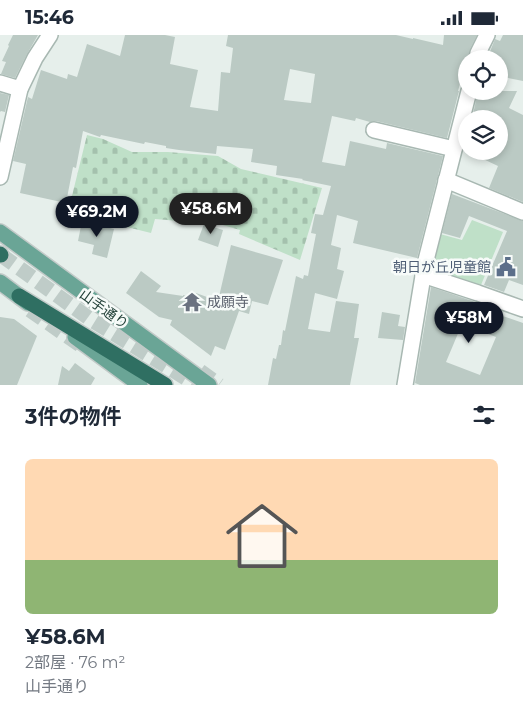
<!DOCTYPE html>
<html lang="ja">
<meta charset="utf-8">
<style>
:root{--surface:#fff;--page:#f6f6f7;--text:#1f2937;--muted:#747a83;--line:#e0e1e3;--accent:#111827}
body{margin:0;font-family:Montserrat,"Noto Sans JP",sans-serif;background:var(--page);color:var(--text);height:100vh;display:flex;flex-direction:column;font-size:19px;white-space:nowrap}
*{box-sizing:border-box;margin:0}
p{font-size:16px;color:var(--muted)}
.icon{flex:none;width:28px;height:28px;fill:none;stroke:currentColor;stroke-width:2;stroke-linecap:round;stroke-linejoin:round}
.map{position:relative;height:350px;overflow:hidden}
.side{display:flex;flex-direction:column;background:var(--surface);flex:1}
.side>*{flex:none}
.fabs{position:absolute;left:458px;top:15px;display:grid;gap:10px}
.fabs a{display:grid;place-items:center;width:50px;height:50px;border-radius:50%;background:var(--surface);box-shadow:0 2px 8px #0003;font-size:25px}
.price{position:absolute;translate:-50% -42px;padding:0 11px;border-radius:18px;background:var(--accent);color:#fff;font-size:16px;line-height:32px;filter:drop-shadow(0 1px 2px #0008)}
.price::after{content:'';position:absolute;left:50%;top:30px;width:15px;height:11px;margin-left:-8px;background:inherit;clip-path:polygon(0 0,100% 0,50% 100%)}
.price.selected{background:#222;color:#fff}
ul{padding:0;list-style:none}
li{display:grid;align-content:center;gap:10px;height:265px;padding:0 25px}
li+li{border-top:1px solid var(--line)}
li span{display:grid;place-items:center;height:155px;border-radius:8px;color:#555}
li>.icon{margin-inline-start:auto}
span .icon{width:90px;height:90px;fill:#fffc;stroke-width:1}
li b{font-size:21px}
h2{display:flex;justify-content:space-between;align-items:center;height:60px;padding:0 25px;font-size:21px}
.status{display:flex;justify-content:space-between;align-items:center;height:35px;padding:0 25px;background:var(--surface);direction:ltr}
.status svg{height:14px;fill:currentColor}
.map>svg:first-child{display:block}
</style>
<div class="status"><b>15:46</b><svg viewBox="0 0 49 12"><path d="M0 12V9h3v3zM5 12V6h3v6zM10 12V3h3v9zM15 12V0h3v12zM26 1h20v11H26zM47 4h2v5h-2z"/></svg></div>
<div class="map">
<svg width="523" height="350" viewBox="0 0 523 350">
<defs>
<pattern id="cemetery-stones" width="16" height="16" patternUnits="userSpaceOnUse" patternTransform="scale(1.25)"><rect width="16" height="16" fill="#bfe0c8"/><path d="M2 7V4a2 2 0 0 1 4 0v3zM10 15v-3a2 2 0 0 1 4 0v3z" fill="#a4c1ad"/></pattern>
</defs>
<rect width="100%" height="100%" fill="#e6efeb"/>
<!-- green -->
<path fill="#bfe0c8" d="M472,185L503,197L481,250L434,236L432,232L440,199L462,205Z"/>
<!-- cemetery -->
<path fill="url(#cemetery-stones)" d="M87,100L103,104L132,117H168L218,121L241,134L322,153L300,225L239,199L240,195L202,184L179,186L155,184L151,198L82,181L70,169Z"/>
<!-- building -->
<g fill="#bbcac4" fill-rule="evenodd">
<path d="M13,0H38L27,19L15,43L1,39L6,27L2,26L9,11L8,10Z"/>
<path d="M125,0H165L175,2L170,29L198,35L190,72L218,76L221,37L230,38L233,13L226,11L228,0H396L413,4V3L443,10L444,0H477L470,14L468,24H466V27L458,56H459L447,103L376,86L370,87L356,83L355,86L332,81L322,127L345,131L350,106L386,114L387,108L443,121L417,223L353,208L358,186L337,180L331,210L341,213L337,234L344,236L337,264L315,258L308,294L330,297L336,266L359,269L354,303H359L350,350H268L273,323L276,324L279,310H281L283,295L285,296L296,241L303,244L304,240L308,241L316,199L311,198L315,179L323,180L331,151L302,145L303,144L276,140L277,131L251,127L253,114L217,111L216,119L179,115L166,113V111L145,107L144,109L101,100L100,102L83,96L76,133L73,132L66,168L20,158L26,129L13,126L28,62L32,64L41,35L67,44L68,39L77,42L87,9L120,21ZM290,34L315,39L311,68L284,65Z"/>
<path d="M503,0H523V46L499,41V24H487L495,4L500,6Z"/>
<path d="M478,56H517L509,73L523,80V167L489,153L498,131L464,115L466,105V116H499V84H472Z"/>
<path d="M0,58L9,60L5,77L1,76L0,77Z"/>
<path d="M452,159L523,186V250L509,245L504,257L484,250L507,196L469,181L460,203L442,198Z"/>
<path d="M82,186L114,194L107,223L92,219L94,210L78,206Z"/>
<path d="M204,189L223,195L218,212L198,205Z"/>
<path d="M231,210L283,225L268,270L252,266L249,279L239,276L225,315L215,311L211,321L170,290L172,285L159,282L126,258L141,236L161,251L156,257L183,261V260L194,263L196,258L218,266Z"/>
<path d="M431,252L502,276L500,280L523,288V350H420L415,348ZM462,289L496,302L480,340L446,327Z"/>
<path d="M382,277L400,280L398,291L405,292L403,305L378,303Z"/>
<path d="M0,282L14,284L37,301L17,350H0Z"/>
<path d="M75,328L95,343L91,350H58L62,331L69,336Z"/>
</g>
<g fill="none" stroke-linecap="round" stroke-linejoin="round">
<!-- motorway-tunnel -->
<g stroke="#bfccc8" stroke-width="15" stroke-dasharray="15 8" stroke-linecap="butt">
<path d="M1,220L90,284L197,350"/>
<path d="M30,275L83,312"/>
<path d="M200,336L219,350"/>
</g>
<defs>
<g id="minor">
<path d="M477,24L478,18L487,0"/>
<path d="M0,48L20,54"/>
<path d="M374,95L454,114"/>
<path d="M0,142L20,54L35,23L50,0"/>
<path d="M446,145L523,177"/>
<path d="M423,240L478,258L523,274"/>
<path d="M405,350L425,229L469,56"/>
</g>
<g id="primary">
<path d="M0,197L209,350"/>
<path d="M0,247L28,268"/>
<path d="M75,302L140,350"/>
</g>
<g id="motorway">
<path d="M0,219L1,220"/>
<path d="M19,261L165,350"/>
</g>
</defs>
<!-- minor casing -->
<use href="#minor" stroke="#a8b8b2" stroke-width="18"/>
<!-- primary casing -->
<use href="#primary" stroke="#c2cac8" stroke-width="18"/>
<!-- motorway casing -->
<use href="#motorway" stroke="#c2cac8" stroke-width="18"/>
<!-- minor -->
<use href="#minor" stroke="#fff" stroke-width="15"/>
<!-- primary -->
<use href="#primary" stroke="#6aa596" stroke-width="15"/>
<!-- motorway -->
<use href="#motorway" stroke="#2f6f62" stroke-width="15"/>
</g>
<!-- icons -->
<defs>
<symbol id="civic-bare" viewBox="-9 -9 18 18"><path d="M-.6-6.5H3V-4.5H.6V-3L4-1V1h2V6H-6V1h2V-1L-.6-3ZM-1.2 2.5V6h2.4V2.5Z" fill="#5c6f8a" stroke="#f7fbf9" stroke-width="2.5" paint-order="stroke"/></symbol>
<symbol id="temple-bare" viewBox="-9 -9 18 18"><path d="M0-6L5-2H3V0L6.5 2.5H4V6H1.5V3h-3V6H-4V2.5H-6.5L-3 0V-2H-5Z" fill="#6b7280" stroke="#f7fbf9" stroke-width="2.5" paint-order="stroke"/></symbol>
</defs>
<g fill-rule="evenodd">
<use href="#civic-bare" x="492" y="218" width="28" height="28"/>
<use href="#temple-bare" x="178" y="253" width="28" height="28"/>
</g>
<g text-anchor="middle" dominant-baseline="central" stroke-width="5" stroke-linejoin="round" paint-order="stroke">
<!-- service labels -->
<g font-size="14" fill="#4e5e75" stroke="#f7fbf9" text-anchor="end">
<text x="491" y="232">朝日が丘児童館</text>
</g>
<!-- worship labels -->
<g font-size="14" fill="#5b616d" stroke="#f7fbf9" text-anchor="start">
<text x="207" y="267">成願寺</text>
</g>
<!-- street labels -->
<g font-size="14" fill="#24423a" stroke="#f7fbf9">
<text transform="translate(104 274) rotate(36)">山手通り</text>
</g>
</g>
</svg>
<div class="fabs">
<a><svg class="icon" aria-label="locate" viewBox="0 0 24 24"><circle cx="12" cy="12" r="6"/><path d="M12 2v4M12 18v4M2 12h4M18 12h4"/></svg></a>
<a><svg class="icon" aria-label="layers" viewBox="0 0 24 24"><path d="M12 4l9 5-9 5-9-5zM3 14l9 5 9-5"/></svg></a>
</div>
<b class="price selected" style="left:211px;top:200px">¥58.6M</b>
<b class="price" style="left:97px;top:203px">¥69.2M</b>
<b class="price" style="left:469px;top:309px">¥58M</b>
</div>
<section class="side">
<h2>3件の物件<svg class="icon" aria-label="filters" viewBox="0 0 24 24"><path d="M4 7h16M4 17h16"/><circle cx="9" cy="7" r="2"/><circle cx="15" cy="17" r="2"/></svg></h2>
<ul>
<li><span style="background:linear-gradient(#ffd9b3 65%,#8fb573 0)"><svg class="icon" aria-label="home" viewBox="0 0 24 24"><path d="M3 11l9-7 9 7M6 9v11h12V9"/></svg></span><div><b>¥58.6M</b><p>2部屋 · 76 m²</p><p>山手通り</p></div></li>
</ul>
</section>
